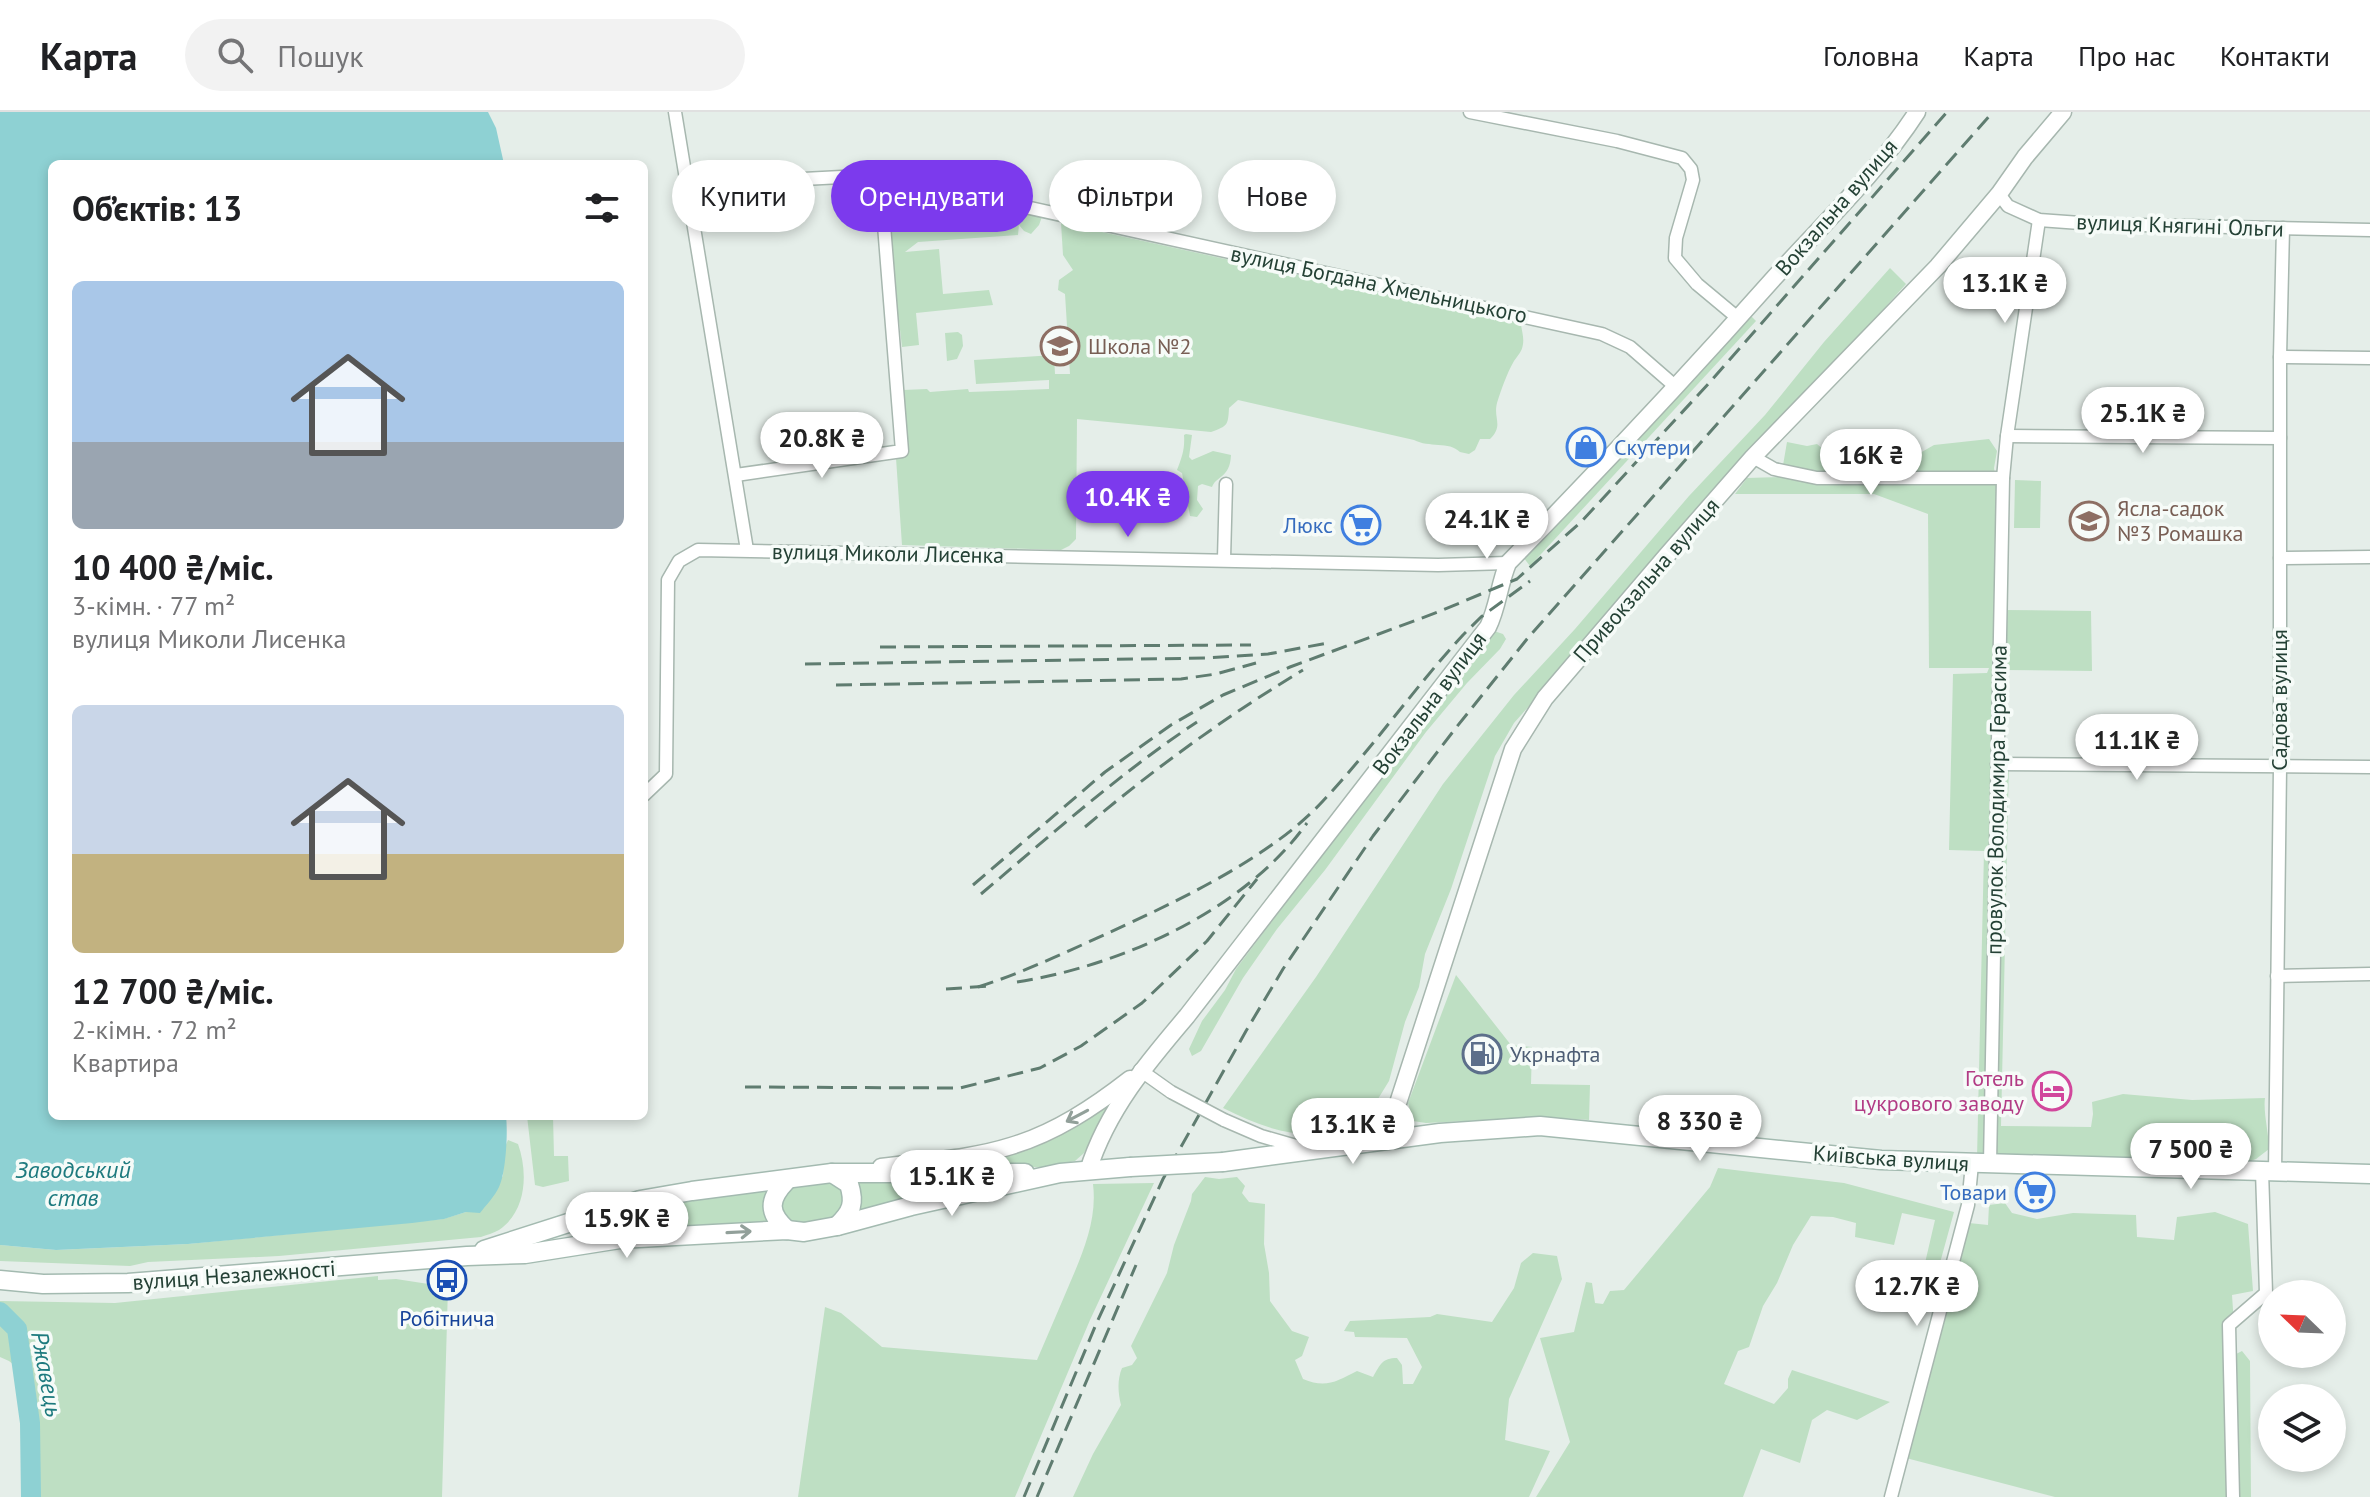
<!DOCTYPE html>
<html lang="uk">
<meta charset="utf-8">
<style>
:root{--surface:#fff;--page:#f2f2f2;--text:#202124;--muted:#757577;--line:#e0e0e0;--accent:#7c3aed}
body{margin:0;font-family:"PT Sans",sans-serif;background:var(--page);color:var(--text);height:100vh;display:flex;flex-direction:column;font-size:30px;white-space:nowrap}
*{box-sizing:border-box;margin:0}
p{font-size:26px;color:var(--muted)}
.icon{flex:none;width:44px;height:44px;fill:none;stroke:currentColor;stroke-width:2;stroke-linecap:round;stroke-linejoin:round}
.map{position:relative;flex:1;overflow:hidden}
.details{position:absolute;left:48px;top:48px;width:600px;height:960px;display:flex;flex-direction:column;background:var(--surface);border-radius:12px;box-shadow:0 4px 12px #0003}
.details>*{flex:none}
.hud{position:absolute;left:672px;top:48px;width:760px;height:72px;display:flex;gap:16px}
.needle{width:52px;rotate:293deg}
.fabs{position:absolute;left:2258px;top:1168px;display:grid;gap:16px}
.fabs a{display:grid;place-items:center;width:88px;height:88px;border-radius:50%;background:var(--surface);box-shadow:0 4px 12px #0003;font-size:40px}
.price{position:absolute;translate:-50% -68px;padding:0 18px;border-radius:28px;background:#fff;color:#222;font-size:26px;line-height:52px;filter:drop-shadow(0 2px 4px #0008)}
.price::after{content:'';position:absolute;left:50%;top:48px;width:24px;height:18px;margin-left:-12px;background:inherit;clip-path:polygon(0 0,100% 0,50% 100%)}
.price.on{background:var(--accent);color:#fff}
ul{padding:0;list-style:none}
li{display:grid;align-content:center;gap:16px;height:424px;padding:0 24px}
li span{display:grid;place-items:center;height:248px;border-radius:12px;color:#555}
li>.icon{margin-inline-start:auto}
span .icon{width:144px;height:144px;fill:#fffc;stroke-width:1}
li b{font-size:34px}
h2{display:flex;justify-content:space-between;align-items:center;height:96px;padding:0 24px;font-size:34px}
.pill{padding:0 28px;border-radius:36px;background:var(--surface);box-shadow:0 4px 12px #0003;font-size:28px;line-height:72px}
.pill.on{background:var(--accent);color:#fff}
header{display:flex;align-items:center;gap:48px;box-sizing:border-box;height:112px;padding:0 40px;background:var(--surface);border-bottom:2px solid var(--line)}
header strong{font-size:38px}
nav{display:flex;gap:44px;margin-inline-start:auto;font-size:28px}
.search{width:560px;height:72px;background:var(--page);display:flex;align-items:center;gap:20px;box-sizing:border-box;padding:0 28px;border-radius:44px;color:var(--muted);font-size:30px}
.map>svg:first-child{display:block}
</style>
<header>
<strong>Карта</strong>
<div class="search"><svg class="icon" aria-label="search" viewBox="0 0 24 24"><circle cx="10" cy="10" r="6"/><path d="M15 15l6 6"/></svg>Пошук</div>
<nav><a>Головна</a><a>Карта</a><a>Про нас</a><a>Контакти</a></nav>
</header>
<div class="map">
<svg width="2370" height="1385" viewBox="0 0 2370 1385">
<rect width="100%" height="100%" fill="#e5eee9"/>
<!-- green -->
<g fill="#bedfc3">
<path d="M891,70L1043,102L1039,113L1031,122L1024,119L1019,113L1018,123L918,130L905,140L939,137L943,182L989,178L993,193L916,201L919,233L902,235L899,209L889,207L879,78Z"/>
<path d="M1061,111L1518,211L1521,213C1522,219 1524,226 1523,232C1522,240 1518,243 1514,249C1507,261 1501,278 1497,291C1493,307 1504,313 1490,327H1480L1475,338L1469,342L1460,340C1449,329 1429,336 1414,328L1238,288L1229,296C1228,313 1228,314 1211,320L1077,307L1076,427L1069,434L1061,438L902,433L896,346L908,342L903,278L927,277L930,280L968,277L969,280L1049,277V268L976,272L974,248L1054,243L1055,262H1070L1065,182L1058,178L1059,168L1073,158L1063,143Z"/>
<path d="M1890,156L1906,172L1514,611L1495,644L1451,777L1425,842L1419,875L1405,910L1389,969L1362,1013C1348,1016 1333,1021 1319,1022C1284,1024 1253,1011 1223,996L1316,865L1443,672L1514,583L1575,517L1689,384L1765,303L1824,230Z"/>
<path d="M1749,202L1756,209L1530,454L1523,445Z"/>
<path d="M958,220L962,223L963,234L957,247L947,249L945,221Z"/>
<path d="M1186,322L1192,323L1189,345L1192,348L1213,339L1231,343C1230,366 1217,363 1212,375L1202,372L1198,374L1197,388L1203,397L1197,405L1190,404L1182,361L1177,358C1182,345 1185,337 1184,323Z"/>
<path d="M1989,327L1997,339L1994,356L1997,375L2007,376L2004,498L2091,499L2092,559L2003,558L2001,647L2009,648L2001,1014L2091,1015L2093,1002L2092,990L2123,982L2192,988L2265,986C2263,1000 2269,1022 2269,1037L2256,1047L2242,1052L1977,1046L1984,739L1949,738L1953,562L1987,561L1989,556H1929L1928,402L1874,382H1735L1747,366L1781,365L1787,330L1807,334L1817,332L1824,338L1843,340L1858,339L1874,331L1920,341L1934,333Z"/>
<path d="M2015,368L2041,369L2040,416H2014Z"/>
<path d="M1494,519L1503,522L1506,527L1500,537L1467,571L1426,620L1325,758L1277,817L1243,866L1201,939L1192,944L1189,937L1202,909L1225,878L1236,857L1357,696Z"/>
<path d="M1456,863L1511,933L1532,935L1531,972L1590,973L1589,1008L1548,1005L1426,1011L1413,1009L1408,991Z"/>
<path d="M1110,991L1084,1041L1075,1049L1045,1055L890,1057L1002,1041Z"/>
<path d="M527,1004H553L554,1044H568L569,1069L543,1075L535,1073Z"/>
<path d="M508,1028L518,1032C528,1060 527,1099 499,1118C494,1121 486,1123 481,1125L279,1144L148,1150L130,1154L0,1149V1133L56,1138L188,1132L443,1107L466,1100L503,1064L504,1037Z"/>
<path d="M1718,1056L1844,1071L1954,1100L1935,1169L1908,1161L1911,1149L1925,1151L1935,1108L1902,1101L1894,1133L1855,1125L1856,1111L1833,1105L1811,1104L1793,1133L1777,1171L1763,1194L1749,1235L1738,1239L1724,1272L1774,1292L1788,1276V1267L1792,1258L1890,1290L1857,1308L1827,1298L1812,1308L1800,1351L1761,1337L1743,1385H1536L1570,1330L1540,1226L1574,1220L1586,1170L1592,1171L1595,1191L1603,1192L1610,1179L1624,1178L1710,1075Z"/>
<path d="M1205,1065L1219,1067L1237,1065L1245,1074L1242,1081L1249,1090L1265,1092L1264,1132L1269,1161L1270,1189L1292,1219L1309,1225L1302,1244L1295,1248L1303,1267C1326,1277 1337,1269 1357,1259L1373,1265C1380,1253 1382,1246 1397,1246L1402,1253L1403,1272H1413L1422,1255L1407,1226L1355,1225L1354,1220L1344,1219L1350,1209L1430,1205L1437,1202L1492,1210L1514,1176L1521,1151L1533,1141L1557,1144L1562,1167L1509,1287L1505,1328L1550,1339L1529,1385H1073L1093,1342L1121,1293C1118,1281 1117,1268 1122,1256L1132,1253L1137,1246L1131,1234L1167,1161L1174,1133L1191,1089L1192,1082Z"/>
<path d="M852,1067H990L902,1089L857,1104Z"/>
<path d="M830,1070L843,1078L846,1088L834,1110C807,1111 767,1120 788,1077Z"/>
<path d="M1154,1071L1090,1208L1015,1385H798L825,1195L841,1201L882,1235L1037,1248C1046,1227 1055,1206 1064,1185C1079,1149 1098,1112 1093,1072Z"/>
<path d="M771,1074L772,1113L613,1125L610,1105L643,1094Z"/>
<path d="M2005,1091L2012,1101L2037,1107L2073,1101L2136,1103L2137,1125L2174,1128L2177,1105L2215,1100L2248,1112L2253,1179L2232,1183L2236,1242L2242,1239L2250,1249L2251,1385H2055L1906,1346L1969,1111L1988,1113L1989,1093Z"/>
<path d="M378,1164V1168L396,1167L448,1175L442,1385H35L34,1346L24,1261L9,1249L0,1245V1189L115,1191Z"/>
</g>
<!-- water -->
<path fill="#8ed1d3" d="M0,0H488L496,16L504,52H52V1004H506C508,1020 506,1061 499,1075C495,1084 486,1093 480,1101L466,1100L444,1107L412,1111L188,1132L56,1138L0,1133Z"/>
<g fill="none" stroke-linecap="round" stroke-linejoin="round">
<!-- river -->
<path stroke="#8ed1d3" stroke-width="20" d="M0,1200L17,1217L30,1311L31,1385"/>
<defs>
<g id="minor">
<path d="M675,0L747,438"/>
<path d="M1470,0L1617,29L1682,46L1691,57L1693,68L1676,126L1675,146L1697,172L1739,207"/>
<path d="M687,78L784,68L880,63L1602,222L1630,235L1676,275"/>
<path d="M1999,82L2008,94L2039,108L2094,112L2370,118"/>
<path d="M2280,245L2370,246"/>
<path d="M2007,324L2280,326"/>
<path d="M1753,345L1774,357L1817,366H2003"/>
<path d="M736,363L902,339L880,63"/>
<path d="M2280,446L2370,445"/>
<path d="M1224,447L1226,372"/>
<path d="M1997,652L2370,655"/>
<path d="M644,683L666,662L668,468L679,449L698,438L1438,453L1508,451"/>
<path d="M2277,864L2370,862"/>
<path d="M1140,958L1171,980"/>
<path d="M1224,1008L1261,1024L1303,1036"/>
<path d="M1990,1052L2003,366L2007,324L2039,108"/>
<path d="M2275,1060L2280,656V245L2283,116"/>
<path d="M1891,1385L1968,1093L1972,1052"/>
<path d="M2233,1385L2229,1213L2266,1181L2262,1059"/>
</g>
<g id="tertiary">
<path d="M1386,1028L1513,637L1545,586L1668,442L1753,345L1938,154L1999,82L2025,45L2063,0"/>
<path d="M881,1055C924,1049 970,1047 1011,1034C1055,1021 1094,995 1130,967"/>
<path d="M1088,1059C1107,998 1147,951 1187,904L1488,515C1498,495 1499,472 1508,451C1599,358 1688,263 1774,166C1821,114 1879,59 1917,0"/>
</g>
<g id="secondary">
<path d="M1223,1050L1440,1021L1540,1014L1881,1048L2370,1062"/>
<path d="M832,1061L849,1072C855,1091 852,1100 837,1114"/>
<path d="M786,1069C768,1088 768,1101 787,1118"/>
<path d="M484,1138L640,1088L692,1079L832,1061H1025"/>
<path d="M0,1168L43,1172L128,1171L467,1144L525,1142L620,1127L787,1118L804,1120L837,1114L911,1094L1060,1061L1130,1055"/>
</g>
</defs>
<!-- minor casing -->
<use href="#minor" stroke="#a7b7af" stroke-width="15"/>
<!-- tertiary casing -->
<use href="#tertiary" stroke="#a7b7af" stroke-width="19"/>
<!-- secondary casing -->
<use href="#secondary" stroke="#a3bab0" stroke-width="21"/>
<!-- minor -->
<use href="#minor" stroke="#fff" stroke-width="12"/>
<!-- tertiary -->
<use href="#tertiary" stroke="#fff" stroke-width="16"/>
<!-- secondary -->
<use href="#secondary" stroke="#fff" stroke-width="18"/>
<!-- rail -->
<g stroke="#5f7c70" stroke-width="3" stroke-dasharray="16 8" stroke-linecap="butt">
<path d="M880,535L1251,533"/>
<path d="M805,552L1207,546L1268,542L1328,531"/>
<path d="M836,573L1181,567L1216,562L1256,551"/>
<path d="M1085,715C1154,657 1225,605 1303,558"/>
<path d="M973,773L1105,660L1171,613L1223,583L1290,555L1438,500L1517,467L1582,409L1710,270L1947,0"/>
<path d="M981,782C1051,723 1120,661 1197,610"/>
<path d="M1017,870C1121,854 1245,798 1307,711"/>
<path d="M978,875C1022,861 1064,841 1106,822C1176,790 1270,746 1322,690C1372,637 1414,576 1463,523L1481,505L1530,469"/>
<path d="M946,877L989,874"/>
<path d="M745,975L960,976L1040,956L1081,934L1142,891L1207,829L1257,767"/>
<path d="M1024,1385L1097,1210L1163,1067L1246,919L1283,857L1373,724L1455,617L1527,527L1993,0"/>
<path d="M1037,1385L1136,1153"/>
</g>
<defs>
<path id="minor-bridge" d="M1171,980L1224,1008"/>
<path id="secondary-bridge" d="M1130,1055L1223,1050"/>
</defs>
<!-- minor-bridge casing -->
<use href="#minor-bridge" stroke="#a7b7af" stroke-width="15" stroke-linecap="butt"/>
<!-- secondary-bridge casing -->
<use href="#secondary-bridge" stroke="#a3bab0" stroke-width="21" stroke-linecap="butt"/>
<!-- minor-bridge -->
<use href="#minor-bridge" stroke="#fff" stroke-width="12"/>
<!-- secondary-bridge -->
<use href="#secondary-bridge" stroke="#fff" stroke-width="18"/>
</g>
<!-- one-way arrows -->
<defs><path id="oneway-shaft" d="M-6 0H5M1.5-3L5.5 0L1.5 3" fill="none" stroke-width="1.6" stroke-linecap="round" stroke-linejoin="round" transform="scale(2)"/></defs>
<g stroke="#92a09a">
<use href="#oneway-shaft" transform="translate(1077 1004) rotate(152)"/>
<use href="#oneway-shaft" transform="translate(739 1120) rotate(-3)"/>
</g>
<!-- icons -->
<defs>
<symbol id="school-ring" viewBox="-11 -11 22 22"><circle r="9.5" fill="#f6fbf8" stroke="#8d6e63" stroke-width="1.5"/><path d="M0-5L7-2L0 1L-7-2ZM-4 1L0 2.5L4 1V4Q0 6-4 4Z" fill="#8d6e63"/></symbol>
<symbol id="shop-ring" viewBox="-11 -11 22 22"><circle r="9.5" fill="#f6fbf8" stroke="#3f7fe0" stroke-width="1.5"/><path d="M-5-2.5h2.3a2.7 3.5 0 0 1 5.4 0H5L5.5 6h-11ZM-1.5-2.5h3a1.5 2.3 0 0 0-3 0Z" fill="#3f7fe0"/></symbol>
<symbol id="supermarket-ring" viewBox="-11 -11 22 22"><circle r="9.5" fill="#f6fbf8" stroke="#3f7fe0" stroke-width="1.5"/><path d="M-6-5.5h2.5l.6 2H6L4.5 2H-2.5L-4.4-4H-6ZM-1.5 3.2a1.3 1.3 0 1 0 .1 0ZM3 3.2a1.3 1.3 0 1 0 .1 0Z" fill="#3f7fe0"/></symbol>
<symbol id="fuel-ring" viewBox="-11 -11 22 22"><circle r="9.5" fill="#f6fbf8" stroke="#5c6f8a" stroke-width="1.5"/><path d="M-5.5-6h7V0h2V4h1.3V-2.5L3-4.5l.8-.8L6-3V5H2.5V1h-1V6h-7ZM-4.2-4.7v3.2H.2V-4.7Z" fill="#5c6f8a"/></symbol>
<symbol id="hotel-ring" viewBox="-11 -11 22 22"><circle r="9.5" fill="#f6fbf8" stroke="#d1479c" stroke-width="1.5"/><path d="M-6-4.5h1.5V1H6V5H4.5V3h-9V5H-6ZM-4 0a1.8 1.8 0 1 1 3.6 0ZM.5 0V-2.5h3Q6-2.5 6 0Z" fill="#d1479c"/></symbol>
<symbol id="bus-ring" viewBox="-11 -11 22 22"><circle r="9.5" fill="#f6fbf8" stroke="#1a4fb4" stroke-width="1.5"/><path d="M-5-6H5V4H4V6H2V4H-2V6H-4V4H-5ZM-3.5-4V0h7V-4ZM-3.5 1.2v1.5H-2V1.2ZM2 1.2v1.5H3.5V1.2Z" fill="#1a4fb4"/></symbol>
</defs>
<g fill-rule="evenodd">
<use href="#school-ring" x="1038" y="212" width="44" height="44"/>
<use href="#shop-ring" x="1564" y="313" width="44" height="44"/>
<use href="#school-ring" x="2067" y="387" width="44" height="44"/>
<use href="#supermarket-ring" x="1339" y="391" width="44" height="44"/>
<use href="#fuel-ring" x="1460" y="920" width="44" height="44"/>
<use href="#hotel-ring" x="2030" y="957" width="44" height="44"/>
<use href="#supermarket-ring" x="2013" y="1058" width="44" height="44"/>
<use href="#bus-ring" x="425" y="1146" width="44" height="44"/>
</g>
<g text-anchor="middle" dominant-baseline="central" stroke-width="7" stroke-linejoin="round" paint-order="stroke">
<!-- street labels -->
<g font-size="22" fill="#244135" stroke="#f6fbf8">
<text transform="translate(1836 95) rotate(-49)">Вокзальна вулиця</text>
<text transform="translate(2180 113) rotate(2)">вулиця Княгині Ольги</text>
<text transform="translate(1379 172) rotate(12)">вулиця Богдана Хмельницького</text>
<text transform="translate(888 441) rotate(1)">вулиця Миколи Лисенка</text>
<text transform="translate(1646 468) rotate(-49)">Привокзальна вулиця</text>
<text transform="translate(2279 588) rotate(-90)">Садова вулиця</text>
<text transform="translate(1429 591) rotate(-53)">Вокзальна вулиця</text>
<text transform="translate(1996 688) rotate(-89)">провулок Володимира Герасима</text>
<text transform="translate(1891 1046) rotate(4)">Київська вулиця</text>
<text transform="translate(234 1163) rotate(-4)">вулиця Незалежності</text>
</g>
<!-- education labels -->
<g font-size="22" fill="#785e54" stroke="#f6fbf8" text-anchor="start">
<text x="1088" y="234">Школа №2</text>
<text x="2117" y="396">Ясла-садок<tspan x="2117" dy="25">№3 Ромашка</tspan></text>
</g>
<!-- shop labels -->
<g font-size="22" fill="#366cbe" stroke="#f6fbf8" text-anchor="end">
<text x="1614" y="335" text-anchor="start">Скутери</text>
<text x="1333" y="413">Люкс</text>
<text x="2007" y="1080">Товари</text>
</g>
<!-- service labels -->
<g font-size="22" fill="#4e5e75" stroke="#f6fbf8" text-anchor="start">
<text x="1510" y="942">Укрнафта</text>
</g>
<!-- hotel labels -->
<g font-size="22" fill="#b23c85" stroke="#f6fbf8" text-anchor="end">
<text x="2024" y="966">Готель<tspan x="2024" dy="25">цукрового заводу</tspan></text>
</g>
<!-- transit labels -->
<g font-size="22" fill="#164399" stroke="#f6fbf8">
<text x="447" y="1206">Робітнича</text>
</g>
<!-- water labels -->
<g font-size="24" font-style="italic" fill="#1d7a7e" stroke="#f6fbf8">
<text x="73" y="1057">Заводський<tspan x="73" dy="28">став</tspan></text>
<text transform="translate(47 1262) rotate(80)">Ржавець</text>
</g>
</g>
</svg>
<div class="fabs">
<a><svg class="needle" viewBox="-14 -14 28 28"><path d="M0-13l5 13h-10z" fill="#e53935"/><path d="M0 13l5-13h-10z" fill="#757577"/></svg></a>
<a><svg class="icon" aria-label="layers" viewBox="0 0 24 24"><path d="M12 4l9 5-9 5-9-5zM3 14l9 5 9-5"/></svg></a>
</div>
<b class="price" style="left:2005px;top:213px">13.1K ₴</b>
<b class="price" style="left:2143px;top:343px">25.1K ₴</b>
<b class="price" style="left:822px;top:368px">20.8K ₴</b>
<b class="price" style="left:1871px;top:385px">16K ₴</b>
<b class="price on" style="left:1128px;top:427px">10.4K ₴</b>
<b class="price" style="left:1487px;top:449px">24.1K ₴</b>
<b class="price" style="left:2137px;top:670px">11.1K ₴</b>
<b class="price" style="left:1700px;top:1051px">8 330 ₴</b>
<b class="price" style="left:1353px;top:1054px">13.1K ₴</b>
<b class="price" style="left:2191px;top:1079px">7 500 ₴</b>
<b class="price" style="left:952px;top:1106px">15.1K ₴</b>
<b class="price" style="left:627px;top:1148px">15.9K ₴</b>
<b class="price" style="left:1917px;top:1216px">12.7K ₴</b>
<div class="hud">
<a class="pill">Купити</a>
<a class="pill on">Орендувати</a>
<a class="pill">Фільтри</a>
<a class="pill">Нове</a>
</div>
<section class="details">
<h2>Об’єктів: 13<svg class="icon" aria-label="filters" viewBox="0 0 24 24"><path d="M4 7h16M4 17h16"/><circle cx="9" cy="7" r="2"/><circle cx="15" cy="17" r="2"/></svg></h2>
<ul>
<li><span style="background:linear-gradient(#a9c7e8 65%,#9aa5b1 0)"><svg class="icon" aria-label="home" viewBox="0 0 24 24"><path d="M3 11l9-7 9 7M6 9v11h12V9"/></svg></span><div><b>10 400 ₴/міс.</b><p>3-кімн. · 77 m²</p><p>вулиця Миколи Лисенка</p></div></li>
<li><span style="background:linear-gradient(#c9d6e8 60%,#c2b280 0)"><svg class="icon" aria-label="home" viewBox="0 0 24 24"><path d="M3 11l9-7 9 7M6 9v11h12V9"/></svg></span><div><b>12 700 ₴/міс.</b><p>2-кімн. · 72 m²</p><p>Квартира</p></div></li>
</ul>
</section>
</div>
